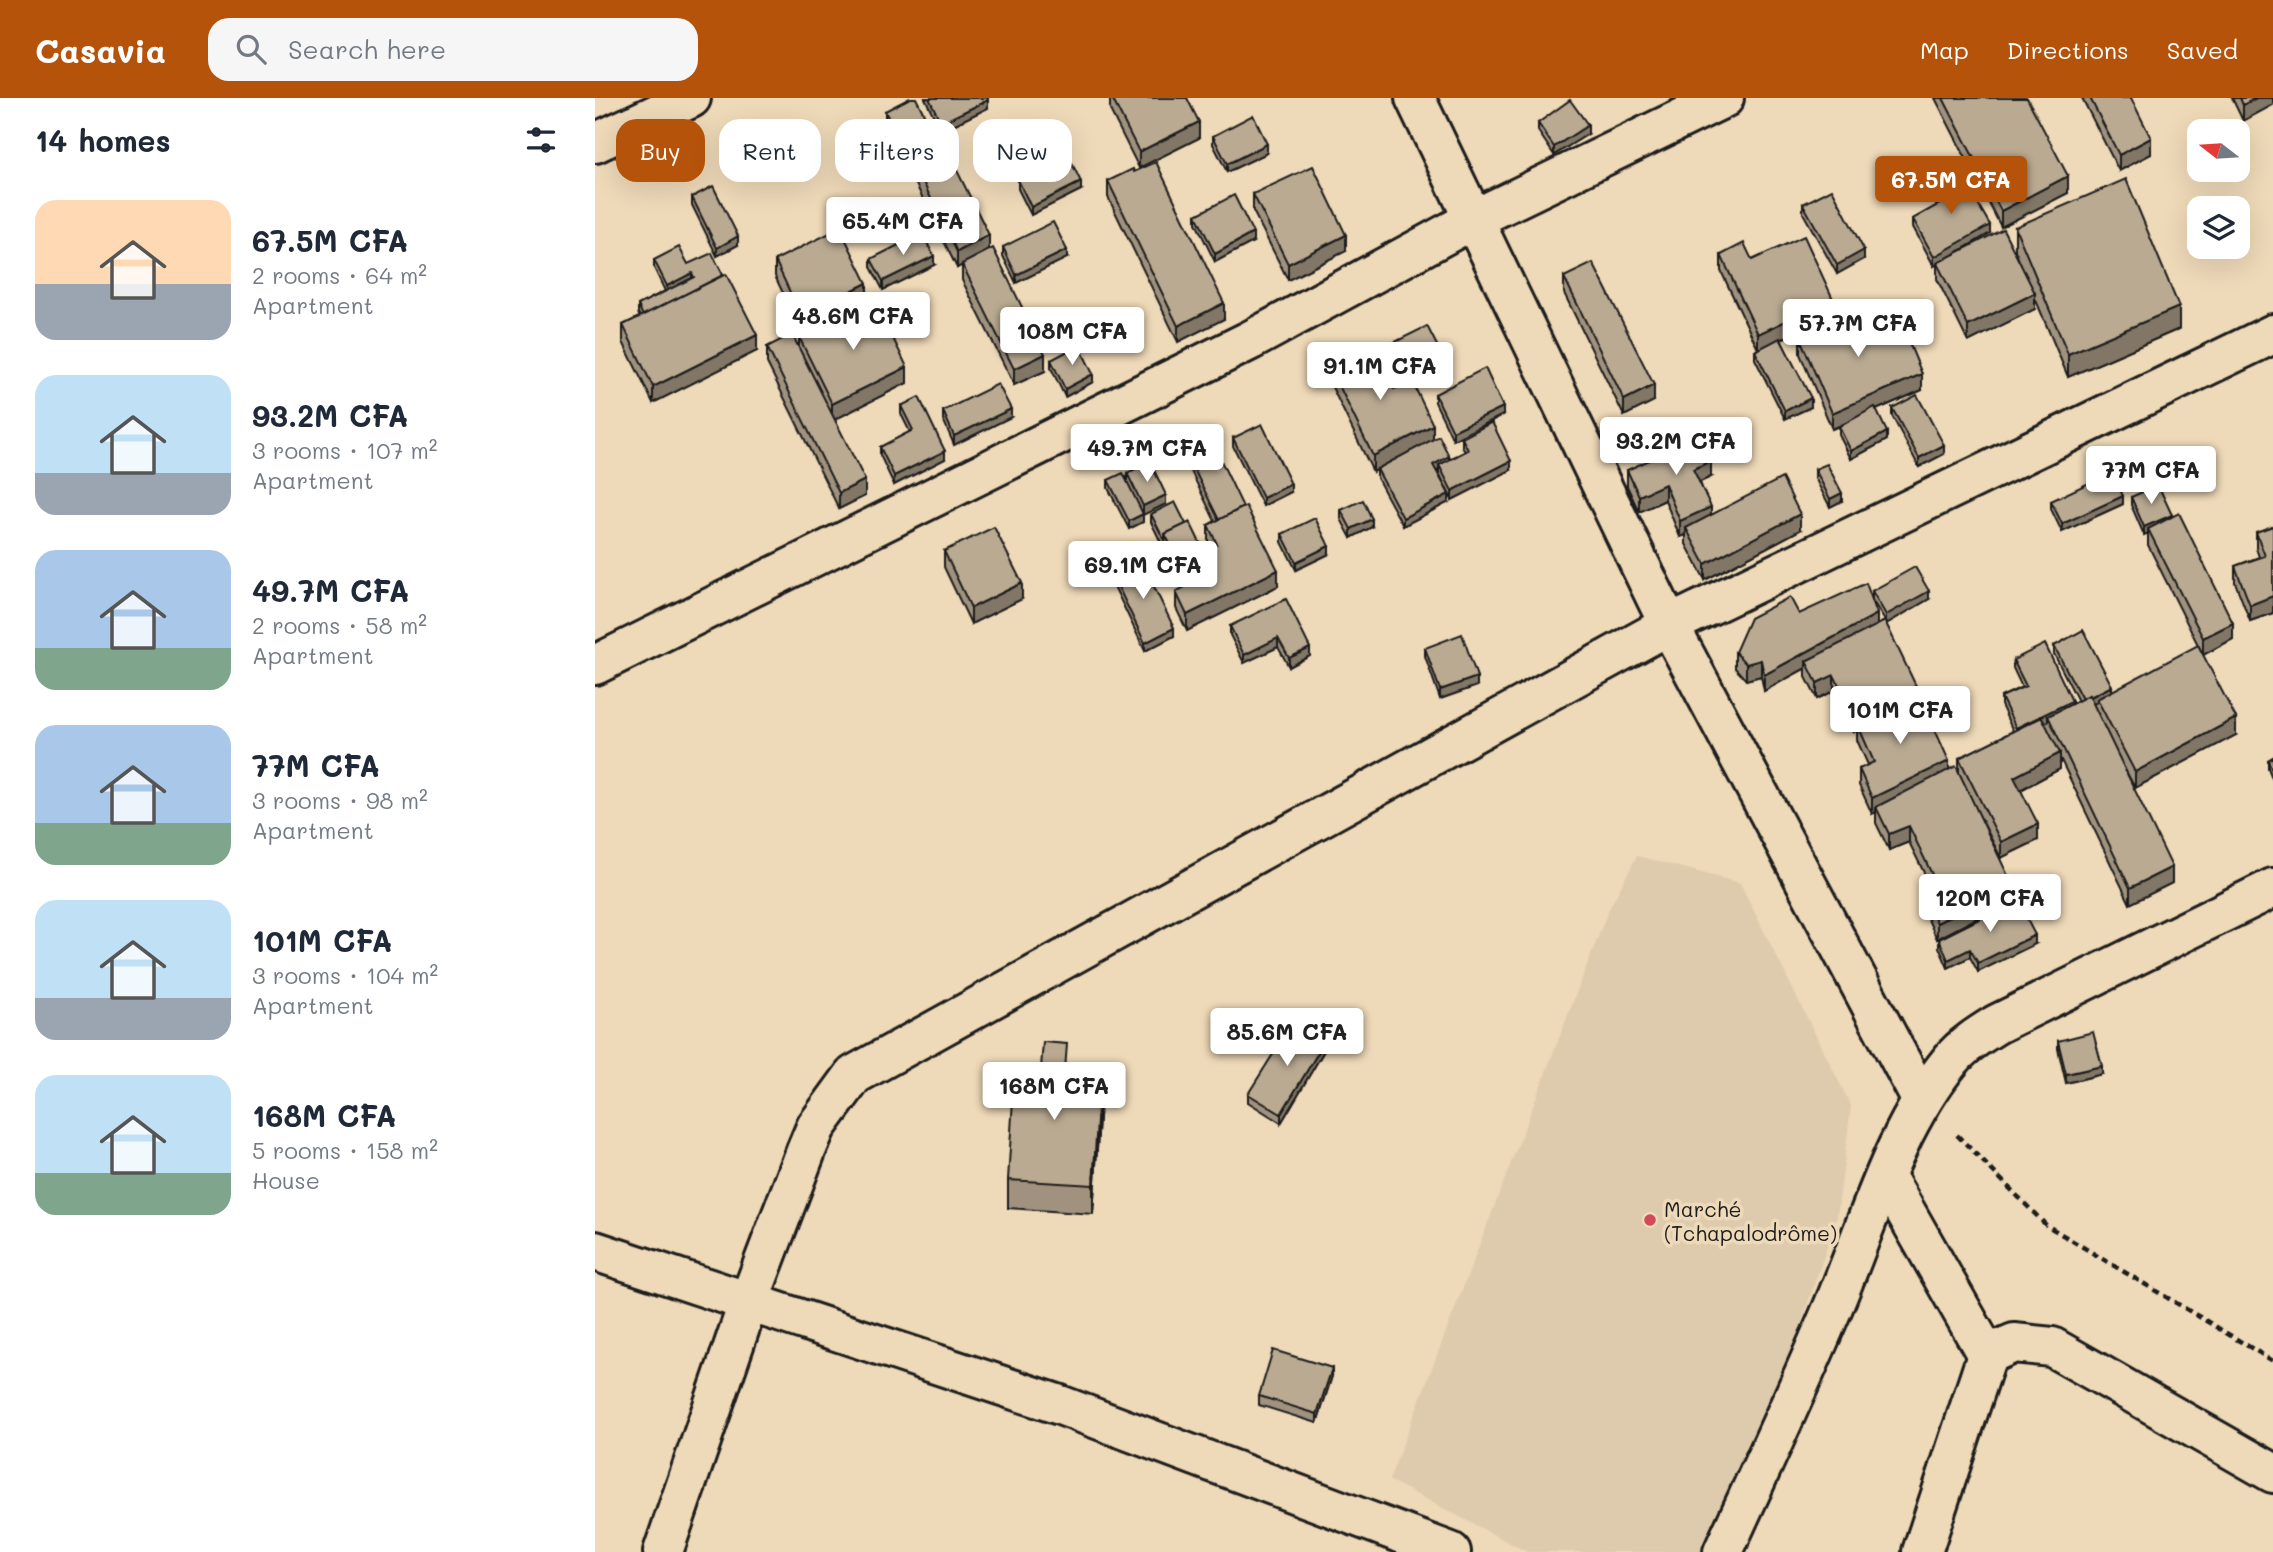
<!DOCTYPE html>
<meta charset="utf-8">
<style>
:root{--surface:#fff;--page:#f6f6f7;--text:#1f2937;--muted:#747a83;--accent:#b45309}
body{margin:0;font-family:Mali,sans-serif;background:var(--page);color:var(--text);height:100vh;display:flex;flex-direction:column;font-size:26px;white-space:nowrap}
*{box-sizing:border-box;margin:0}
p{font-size:23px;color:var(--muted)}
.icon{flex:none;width:38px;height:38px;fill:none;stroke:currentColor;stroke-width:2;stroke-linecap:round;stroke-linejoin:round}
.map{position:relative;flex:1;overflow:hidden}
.sheet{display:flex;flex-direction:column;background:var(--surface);width:595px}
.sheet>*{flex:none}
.top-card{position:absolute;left:21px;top:21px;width:665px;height:63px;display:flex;gap:14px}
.needle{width:46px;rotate:287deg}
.fabs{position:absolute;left:1592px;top:21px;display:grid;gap:14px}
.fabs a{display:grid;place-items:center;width:63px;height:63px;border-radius:14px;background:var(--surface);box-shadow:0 7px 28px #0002;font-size:35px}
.price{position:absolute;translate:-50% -60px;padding:0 16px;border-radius:7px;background:#fff;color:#222;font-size:23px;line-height:46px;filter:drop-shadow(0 2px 4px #0008)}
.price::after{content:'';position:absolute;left:50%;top:42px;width:21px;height:16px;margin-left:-10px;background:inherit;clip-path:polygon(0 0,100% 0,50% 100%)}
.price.on{background:var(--accent);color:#fff}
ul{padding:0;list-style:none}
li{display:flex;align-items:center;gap:21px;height:175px;padding:0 35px}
li span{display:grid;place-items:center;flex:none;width:196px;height:140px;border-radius:21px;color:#555}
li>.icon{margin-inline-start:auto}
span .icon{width:84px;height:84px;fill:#fffc;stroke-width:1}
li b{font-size:30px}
h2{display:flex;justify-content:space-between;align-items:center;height:84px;padding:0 35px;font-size:30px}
.chip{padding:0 24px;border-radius:21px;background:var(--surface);box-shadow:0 7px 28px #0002;font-size:24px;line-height:63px}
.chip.on{background:var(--accent);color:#fff}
header{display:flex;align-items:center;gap:42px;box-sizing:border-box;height:98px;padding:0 35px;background:var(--accent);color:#fff}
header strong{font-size:33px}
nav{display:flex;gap:38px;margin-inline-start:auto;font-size:24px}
.search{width:490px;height:63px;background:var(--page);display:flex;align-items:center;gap:18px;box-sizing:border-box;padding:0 24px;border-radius:21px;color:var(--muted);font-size:26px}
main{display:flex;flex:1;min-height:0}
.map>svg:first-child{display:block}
</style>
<header>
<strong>Casavia</strong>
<div class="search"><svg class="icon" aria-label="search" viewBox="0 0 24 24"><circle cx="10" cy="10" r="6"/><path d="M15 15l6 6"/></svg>Search here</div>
<nav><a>Map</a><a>Directions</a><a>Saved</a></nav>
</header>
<main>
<section class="sheet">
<h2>14 homes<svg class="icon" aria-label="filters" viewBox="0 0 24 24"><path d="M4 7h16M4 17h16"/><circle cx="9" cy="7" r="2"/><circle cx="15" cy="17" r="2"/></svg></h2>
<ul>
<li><span style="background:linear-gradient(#ffd9b3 60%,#9aa5b1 0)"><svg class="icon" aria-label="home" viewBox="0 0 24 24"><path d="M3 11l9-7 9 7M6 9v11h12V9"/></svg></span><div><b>67.5M CFA</b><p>2 rooms · 64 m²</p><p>Apartment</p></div></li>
<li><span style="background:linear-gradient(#bfe0f5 70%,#9aa5b1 0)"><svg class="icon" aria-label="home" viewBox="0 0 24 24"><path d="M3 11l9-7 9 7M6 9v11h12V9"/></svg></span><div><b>93.2M CFA</b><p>3 rooms · 107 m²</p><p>Apartment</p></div></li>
<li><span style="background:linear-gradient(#a9c7e8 70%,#7fa58c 0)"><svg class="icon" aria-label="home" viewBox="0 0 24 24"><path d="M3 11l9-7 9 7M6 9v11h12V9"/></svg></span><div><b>49.7M CFA</b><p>2 rooms · 58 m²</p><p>Apartment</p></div></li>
<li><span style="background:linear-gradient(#a9c7e8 70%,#7fa58c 0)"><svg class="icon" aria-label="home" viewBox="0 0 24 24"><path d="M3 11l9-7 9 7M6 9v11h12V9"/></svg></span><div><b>77M CFA</b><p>3 rooms · 98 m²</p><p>Apartment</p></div></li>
<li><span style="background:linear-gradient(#bfe0f5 70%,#9aa5b1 0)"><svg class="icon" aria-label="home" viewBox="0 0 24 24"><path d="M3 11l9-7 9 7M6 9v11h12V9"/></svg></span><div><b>101M CFA</b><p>3 rooms · 104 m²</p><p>Apartment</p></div></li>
<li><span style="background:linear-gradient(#bfe0f5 70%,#7fa58c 0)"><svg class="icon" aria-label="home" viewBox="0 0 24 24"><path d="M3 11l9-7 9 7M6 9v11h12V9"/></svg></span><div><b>168M CFA</b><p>5 rooms · 158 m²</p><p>House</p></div></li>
</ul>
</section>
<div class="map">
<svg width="1678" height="1454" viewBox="0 0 1678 1454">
<rect width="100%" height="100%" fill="#eed9b8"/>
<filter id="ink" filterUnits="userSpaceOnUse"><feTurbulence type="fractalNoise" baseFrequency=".0143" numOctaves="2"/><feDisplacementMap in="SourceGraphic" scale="14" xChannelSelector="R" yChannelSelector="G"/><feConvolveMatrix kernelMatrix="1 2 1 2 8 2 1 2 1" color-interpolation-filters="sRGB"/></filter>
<g filter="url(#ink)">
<!-- built -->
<path fill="#decbad" d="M1042,758L1145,785L1256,1008L1242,1119L1134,1439L1121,1454H932L794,1382L1013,813Z"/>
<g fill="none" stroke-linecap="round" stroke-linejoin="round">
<defs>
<g id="street">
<path d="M820,0L1074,527L1327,1003"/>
<path d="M0,45L96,0"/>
<path d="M0,567L656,242L879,121L1129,0"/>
<path d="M1291,1079L1392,1257"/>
<path d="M0,1153L465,1307L856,1454"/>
<path d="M68,1454L154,1203L211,1053L221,1029L259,977L1074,527L1678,236"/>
<path d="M1128,1454C1164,1375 1201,1296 1235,1216C1272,1131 1296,1035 1356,962C1368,947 1386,936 1402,926L1678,790"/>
<path d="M1327,1454L1392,1257L1419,1245L1457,1249L1678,1375"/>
</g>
</defs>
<!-- street casing -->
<use href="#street" stroke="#1c1c1c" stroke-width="44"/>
<!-- path -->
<path stroke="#1c1c1c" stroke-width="4.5" stroke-dasharray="7 5" stroke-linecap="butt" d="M1362,1037L1451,1127L1678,1263"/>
<!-- street -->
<use href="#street" stroke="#eed9b8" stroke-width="38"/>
</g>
<!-- wall -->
<g fill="#a0927e" stroke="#1c1c1c" stroke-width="2" fill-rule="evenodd">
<path d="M330,0H393V10L346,33Z"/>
<path d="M515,0H592L604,40L544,70L515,12Z"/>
<path d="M1340,0H1432L1473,95L1406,129Z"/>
<path d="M1487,0H1536L1556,56L1524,73Z"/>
<path d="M1637,0H1678L1648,23Z"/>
<path d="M290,13L336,32L450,273L419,287L367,182V167L362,170L309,62V51L305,54L290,22Z"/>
<path d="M943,25L993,36L959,57L943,33Z"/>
<path d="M618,38L672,55L632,74L618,46Z"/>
<path d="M423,82L486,92L436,117L423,91Z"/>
<path d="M513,83L629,221L583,244L513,99Z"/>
<path d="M1337,89L1395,135L1358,157L1425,165L1420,152V129L1584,231L1473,279L1440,200V211L1373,244L1342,181V166L1339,168L1318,129V121L1343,107L1337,98Z"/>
<path d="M658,96L751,153L693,182L658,113Z"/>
<path d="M97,99L143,147L122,158L97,107Z"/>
<path d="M1208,106L1269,161L1242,176L1208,115Z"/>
<path d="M601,117L658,144L620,164L601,125Z"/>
<path d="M408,149L472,160L421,185L408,158Z"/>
<path d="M1126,157L1157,162L1238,217L1186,241L1216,309L1190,321L1160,261V253L1163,251L1126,173Z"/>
<path d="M276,161L339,167L288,192L276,169Z"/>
<path d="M59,162L93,166L162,253L58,305L28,244V227L45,219L43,215V207L70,193L59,170Z"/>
<path d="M180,162L272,201L206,234L180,178Z"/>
<path d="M969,179L1059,303L1029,318L969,195Z"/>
<path d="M204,239L312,285L240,321L270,398L244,411L172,265V249H204Z"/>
<path d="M1205,240L1297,246L1327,292L1281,312L1292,342L1256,361L1244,337V329L1249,326L1237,331L1205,256Z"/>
<path d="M784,252L851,273L820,289L838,341L854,361L870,354L867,348V340L916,372L857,402L844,375V372L842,373L854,404L808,428L782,380V372L778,374L735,285V269L784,260Z"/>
<path d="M456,262L498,284L470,299L456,270Z"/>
<path d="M840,296L908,317L858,342L840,304Z"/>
<path d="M306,308L350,361L299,387L285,357V349L315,334L306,316Z"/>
<path d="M1297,310L1349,356L1324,369L1297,318Z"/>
<path d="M348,313L416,319L359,347L348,321Z"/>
<path d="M638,340L696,394L668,408L638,348Z"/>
<path d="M592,357L683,488L592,533L581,510V494L588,490L556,424V416L591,426L609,453L616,449L613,443V427L620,423L592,365Z"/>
<path d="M1220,371L1247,403L1235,409L1220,380Z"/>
<path d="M1032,372L1116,379L1105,384L1116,416L1205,432L1110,482L1091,446V437L1085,439L1070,402L1044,414L1032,388Z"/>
<path d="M532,375L571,406L548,416V424L534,431L513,390V382L532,383Z"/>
<path d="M1536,399L1577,419L1638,541L1608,557L1553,447V435L1549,437L1536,407Z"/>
<path d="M1456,403L1528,406L1467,434L1456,411Z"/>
<path d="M746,412L777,429L756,440L746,421Z"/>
<path d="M1678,428V515L1655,523L1640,484V468L1664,459L1661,450V434Z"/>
<path d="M687,436L734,456L701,472L687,444Z"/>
<path d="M349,453L427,501L376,526L349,469Z"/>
<path d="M517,476L579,538L550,553L517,484Z"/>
<path d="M1277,493L1334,501L1291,526L1321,598L1354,672L1364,673V660L1418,633L1406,607V599L1427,589L1418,570V562L1477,606L1483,603L1459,556V548L1517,593L1641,637L1540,690L1527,666L1577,785L1535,806L1465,660V671L1426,692L1443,742L1406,760L1383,715L1417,802L1342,841L1329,813V797L1337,791L1314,744L1294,752L1281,725V714L1277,716L1264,687V671L1273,667L1262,642V632L1259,634L1239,593L1222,601L1211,579V570L1169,593L1166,578L1151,582L1140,570V554L1277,502ZM1277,502L1290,523L1282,527Z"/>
<path d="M635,528L715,550V558L694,569L683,549L649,565L635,537Z"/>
<path d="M830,550L882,588L845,601L830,558Z"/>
<path d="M1678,659V682L1673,670V662Z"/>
<path d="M1344,841L1440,846L1383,874L1375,859L1353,870L1344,849Z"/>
<path d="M1463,943L1507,976L1471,985L1463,951Z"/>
<path d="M730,951L686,1025L653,1004V996Z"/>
<path d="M472,972L505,1003L498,1116L413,1110V1082Z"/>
<path d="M737,1278L722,1325L664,1307V1298Z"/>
</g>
<!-- shaded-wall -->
<g fill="#827766" stroke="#1c1c1c" stroke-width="2">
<path d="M1661,0H1678V7L1648,23V7Z"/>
<path d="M393,2V10L346,33V25Z"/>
<path d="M604,24V40L544,70V54Z"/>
<path d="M993,27V36L959,57V49Z"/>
<path d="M336,30V38L309,45V51L305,54V45Z"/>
<path d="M1556,40V56L1524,73V57Z"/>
<path d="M672,46V55L632,74V66Z"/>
<path d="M1473,78V95L1406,129V113Z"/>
<path d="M486,84V92L436,117V109Z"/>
<path d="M1395,127V135L1339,168V159Z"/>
<path d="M658,135V144L620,164V156Z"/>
<path d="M394,137V153L362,170V154Z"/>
<path d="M751,137V153L693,182V166Z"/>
<path d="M143,138V147L122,158V150Z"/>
<path d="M472,152V160L421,185V177Z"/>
<path d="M1269,152V161L1242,176V167Z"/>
<path d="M339,158V167L288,192V183Z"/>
<path d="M97,175V184L72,197V188Z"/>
<path d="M272,185V201L206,234V218Z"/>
<path d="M1440,195V211L1373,244V228Z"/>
<path d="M1238,201V217L1163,252V236Z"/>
<path d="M629,205V221L583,244V228Z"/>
<path d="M1584,209V231L1473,279V256Z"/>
<path d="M162,237V253L58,305V289Z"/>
<path d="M450,256V273L419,287V271Z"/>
<path d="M851,265V273L802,297V289Z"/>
<path d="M312,269V285L237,323V306Z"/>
<path d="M498,276V284L470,299V291Z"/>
<path d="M1327,276V292L1237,331V315Z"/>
<path d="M1059,287V303L1029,318V302Z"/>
<path d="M1216,300V309L1190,321V313Z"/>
<path d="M908,309V317L858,342V333Z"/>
<path d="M416,311V319L359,347V338Z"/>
<path d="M838,327V343L778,374V358Z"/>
<path d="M1292,334V342L1256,361V353Z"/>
<path d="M1349,347V356L1324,369V360Z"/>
<path d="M350,353V361L299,387V378Z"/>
<path d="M854,358V366L844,367V372L838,375V367Z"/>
<path d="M916,363V372L857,402V393Z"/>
<path d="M1116,363V379L1098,387V371Z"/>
<path d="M270,382V398L244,411V395Z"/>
<path d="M696,386V394L668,408V400Z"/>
<path d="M1070,386V402L1044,414V398Z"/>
<path d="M1247,395V403L1235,409V401Z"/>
<path d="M854,396V404L808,428V420Z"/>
<path d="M571,397V406L548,417V408Z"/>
<path d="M1528,398V406L1467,434V426Z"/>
<path d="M1116,409V425L1091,430V437L1085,439V423Z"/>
<path d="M548,416V424L534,431V423Z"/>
<path d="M1205,416V432L1110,482V466Z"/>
<path d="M1577,417V425L1553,431V435L1549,437V429Z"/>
<path d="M777,421V429L756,440V431Z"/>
<path d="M734,448V456L701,472V464Z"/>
<path d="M683,472V488L592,533V517Z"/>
<path d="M427,485V501L376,526V510Z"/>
<path d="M1334,493V501L1291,526V517Z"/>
<path d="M1678,498V515L1655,523V507Z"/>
<path d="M1282,516V532L1211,563V570L1169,593V577Z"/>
<path d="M1638,525V541L1608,557V540Z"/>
<path d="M579,530V538L550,553V545Z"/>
<path d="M683,540V549L649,565V557Z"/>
<path d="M715,550V558L694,569V560Z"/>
<path d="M1166,562V578L1151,582V566Z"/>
<path d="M1239,577V593L1222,601V585Z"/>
<path d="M882,579V588L845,601V592Z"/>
<path d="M1321,588V604L1262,625V632L1259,634V618Z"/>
<path d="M1517,588V596L1502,601V604L1488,612V603Z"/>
<path d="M1477,603V611L1453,618V623L1421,638V630Z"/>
<path d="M1641,620V637L1540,690V674Z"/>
<path d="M1465,655V671L1419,695V679Z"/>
<path d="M1354,663V679L1281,709V714L1277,716V700Z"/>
<path d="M1443,726V742L1406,760V744Z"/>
<path d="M1314,728V744L1294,752V736Z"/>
<path d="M1577,769V785L1535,806V790Z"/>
<path d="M1417,786V802L1342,841V825Z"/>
<path d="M1440,837V846L1383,874V865Z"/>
<path d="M1375,851V859L1353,870V862Z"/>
<path d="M730,943V951L686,1025V1016Z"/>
<path d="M1507,968V976L1471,985V976Z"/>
<path d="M505,974V1003L498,1116V1087Z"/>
<path d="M737,1270V1278L722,1325V1316Z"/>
</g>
<!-- building -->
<g fill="#baaa92" stroke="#1c1c1c" stroke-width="2">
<path d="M315,0H321L336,30L305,45L290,13Z"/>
<path d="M334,0H393V2L346,25Z"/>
<path d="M517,0H592L604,24L544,54Z"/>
<path d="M1348,0H1432L1473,78L1406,113Z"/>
<path d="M1495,0H1536L1556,40L1524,57Z"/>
<path d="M1645,0H1661L1648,7Z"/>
<path d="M975,2L993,27L959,49L943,25Z"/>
<path d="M658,17L672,46L632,66L618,38Z"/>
<path d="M341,30L394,137L362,154L309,45Z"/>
<path d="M473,57L486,84L436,109L423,82Z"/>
<path d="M561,64L629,205L583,228L513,83L538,71L539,74Z"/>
<path d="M718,68L751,137L693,166L658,96Z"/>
<path d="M1364,73L1395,127L1339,159L1318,121L1346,105L1337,89Z"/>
<path d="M1531,81L1584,209L1473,256L1420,129Z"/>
<path d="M118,88L143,138L122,150L97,99Z"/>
<path d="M1237,91L1269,152L1242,167L1208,106Z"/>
<path d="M639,97L658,135L620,156L601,117Z"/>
<path d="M458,124L472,152L421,177L408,149Z"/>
<path d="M245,130L272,185L206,218L180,162Z"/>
<path d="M1408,131L1440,195L1373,228L1342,165Z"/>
<path d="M327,135L339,158L288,183L276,161Z"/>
<path d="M1209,138L1238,201L1163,236L1126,157L1149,145L1157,162Z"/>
<path d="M84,149L93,166L117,155L128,177L48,218L43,207L99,179L97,175L72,188L59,162Z"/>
<path d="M398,150L450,256L419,271L367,166Z"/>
<path d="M998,165L1059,287L1029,302L969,179Z"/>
<path d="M131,176L162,237L58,289L28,227Z"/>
<path d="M279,201L312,269L237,306L204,239Z"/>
<path d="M1281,207L1297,246L1312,240L1327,276L1237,315L1205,240Z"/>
<path d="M832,228L851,265L802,289L784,252Z"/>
<path d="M197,236L270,382L244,395L172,249Z"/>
<path d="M1185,240L1216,300L1190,313L1160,253Z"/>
<path d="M484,247L498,276L470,291L456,262Z"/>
<path d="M778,248L799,291L817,283L838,327L778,358L735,269Z"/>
<path d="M890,270L908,309L858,333L840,296Z"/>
<path d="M403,286L416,311L359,338L348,313Z"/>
<path d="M1322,297L1349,347L1324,360L1297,310Z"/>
<path d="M324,299L350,353L299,378L285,349L318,332L306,308Z"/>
<path d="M1280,309L1292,334L1256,353L1244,329Z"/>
<path d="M897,324L916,363L857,393L844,367L873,352L867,340Z"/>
<path d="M667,326L696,386L668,400L638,340Z"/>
<path d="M844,338L854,358L838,367L854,396L808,420L782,371Z"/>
<path d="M1106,339L1116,363L1098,371L1116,409L1085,423L1070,386L1044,398L1032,372Z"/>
<path d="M617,344L648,409L624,422L592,357Z"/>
<path d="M555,364L571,397L548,408L532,375Z"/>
<path d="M1232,366L1247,395L1235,401L1220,371Z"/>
<path d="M1517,374L1528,398L1467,426L1456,403Z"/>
<path d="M528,375L548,416L534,423L513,382Z"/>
<path d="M1187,380L1205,416L1110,466L1091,430Z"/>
<path d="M1563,387L1577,417L1549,429L1536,399Z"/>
<path d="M768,402L777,421L756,431L746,412Z"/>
<path d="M580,404L591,426L570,436V444L556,416Z"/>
<path d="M651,408L683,472L592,517L581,494L595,486L570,436L595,424L609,453L622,446L613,427Z"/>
<path d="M1584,415L1638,525L1608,540L1553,431Z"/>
<path d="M720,420L734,448L701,464L687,436Z"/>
<path d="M1678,428V498L1655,507L1640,468L1670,458L1661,434Z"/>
<path d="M399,429L427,485L376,510L349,453Z"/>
<path d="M546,462L579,530L550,545L517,476Z"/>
<path d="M1320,469L1334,493L1291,517L1277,493Z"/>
<path d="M1271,485L1282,516L1169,577L1166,562L1151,566L1140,554L1155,520L1195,499L1204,516Z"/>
<path d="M691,501L715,550L694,560L683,540L649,557L635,528Z"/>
<path d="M1290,523L1321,588L1259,618L1239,577L1222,585L1211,563Z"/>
<path d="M1488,532L1517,588L1495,599L1494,597L1487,601L1459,548Z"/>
<path d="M867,536L882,579L845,592L830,550Z"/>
<path d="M1450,546L1477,603L1421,630L1406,599L1431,588L1418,562Z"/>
<path d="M1603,547L1641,620L1540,674L1502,601Z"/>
<path d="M1324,596L1354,663L1277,700L1264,671L1279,664L1262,625Z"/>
<path d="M1494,597L1577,769L1535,790L1453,618Z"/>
<path d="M1447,619L1465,655L1419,679L1443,726L1406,744L1364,660Z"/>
<path d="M1678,659V674L1673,662Z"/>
<path d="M1361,668L1417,786L1342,825L1329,797L1342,787L1314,728L1294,736L1281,709Z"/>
<path d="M1422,802L1440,837L1383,865L1375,851L1353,862L1344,841Z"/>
<path d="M699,923L730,943L686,1016L653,996Z"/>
<path d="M1498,934L1507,968L1471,976L1463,943Z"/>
<path d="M448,944L472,946L470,972L505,974L498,1087L413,1082L420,969L446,970Z"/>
<path d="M678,1252L737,1270L722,1316L664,1298Z"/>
</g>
</g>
<!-- markers -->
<circle fill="#d1495b" stroke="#eed9b8" stroke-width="2.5" cx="1055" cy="1122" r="7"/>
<g text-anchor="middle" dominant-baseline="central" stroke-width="7" stroke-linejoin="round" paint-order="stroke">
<!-- poi labels -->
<g font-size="21" fill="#1c1c1c" stroke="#eed9b8" text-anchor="start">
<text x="1069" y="1110">Marché<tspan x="1069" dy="24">(Tchapalodrôme)</tspan></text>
</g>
</g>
</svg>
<div class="fabs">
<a><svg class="needle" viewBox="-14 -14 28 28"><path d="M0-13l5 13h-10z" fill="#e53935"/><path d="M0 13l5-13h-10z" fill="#747a83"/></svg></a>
<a><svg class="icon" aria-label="layers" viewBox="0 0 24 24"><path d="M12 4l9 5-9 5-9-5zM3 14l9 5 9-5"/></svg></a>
</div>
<b class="price on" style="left:1356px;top:118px">67.5M CFA</b>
<b class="price" style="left:308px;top:159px">65.4M CFA</b>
<b class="price" style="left:258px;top:254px">48.6M CFA</b>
<b class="price" style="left:1263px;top:261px">57.7M CFA</b>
<b class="price" style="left:477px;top:269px">108M CFA</b>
<b class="price" style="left:785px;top:304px">91.1M CFA</b>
<b class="price" style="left:1081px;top:379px">93.2M CFA</b>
<b class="price" style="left:552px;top:386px">49.7M CFA</b>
<b class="price" style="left:1556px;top:408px">77M CFA</b>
<b class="price" style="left:548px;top:503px">69.1M CFA</b>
<b class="price" style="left:1305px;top:648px">101M CFA</b>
<b class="price" style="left:1395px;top:836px">120M CFA</b>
<b class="price" style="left:692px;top:970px">85.6M CFA</b>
<b class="price" style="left:459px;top:1024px">168M CFA</b>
<div class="top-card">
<a class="chip on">Buy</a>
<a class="chip">Rent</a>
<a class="chip">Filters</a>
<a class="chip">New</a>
</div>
</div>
</main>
